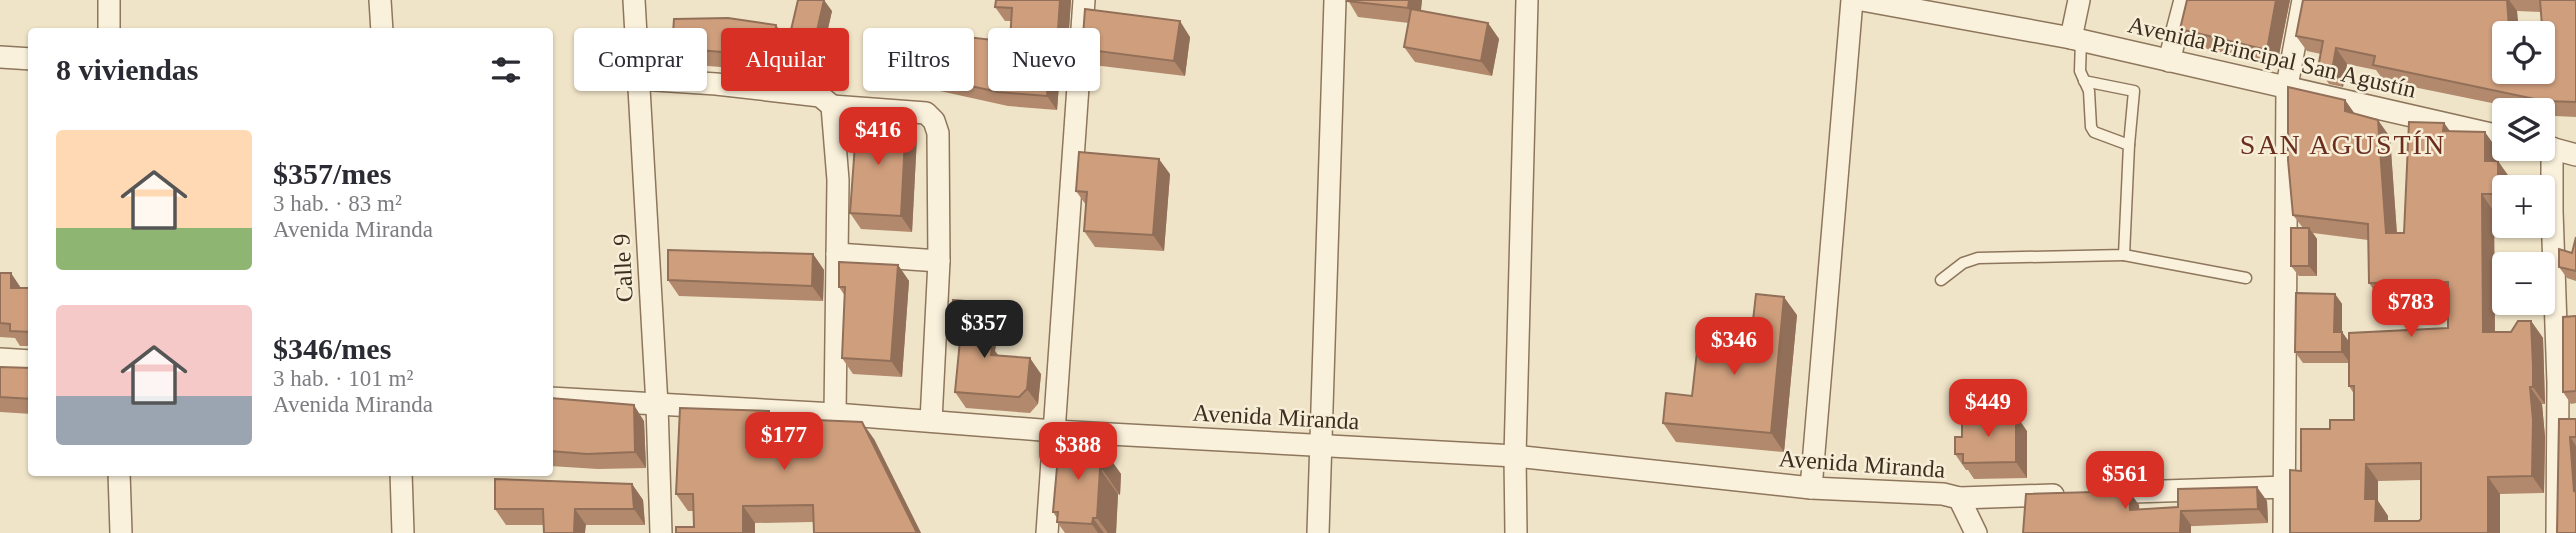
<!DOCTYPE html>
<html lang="es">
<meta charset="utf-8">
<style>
:root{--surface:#fff;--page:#f7f7f7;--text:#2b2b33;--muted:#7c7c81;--accent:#d93025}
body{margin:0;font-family:"Times New Roman",serif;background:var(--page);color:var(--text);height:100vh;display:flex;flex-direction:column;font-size:26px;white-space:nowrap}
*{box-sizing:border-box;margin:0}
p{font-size:23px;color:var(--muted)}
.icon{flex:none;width:38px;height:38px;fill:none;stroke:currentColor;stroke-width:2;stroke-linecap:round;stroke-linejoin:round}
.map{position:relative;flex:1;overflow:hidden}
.sheet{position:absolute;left:28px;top:28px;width:525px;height:448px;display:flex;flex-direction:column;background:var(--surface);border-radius:7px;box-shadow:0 2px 5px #0004}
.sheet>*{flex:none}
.banner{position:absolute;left:574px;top:28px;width:665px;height:63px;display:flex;gap:14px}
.buttons{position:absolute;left:2492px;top:21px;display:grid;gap:14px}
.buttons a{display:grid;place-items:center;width:63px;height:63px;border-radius:7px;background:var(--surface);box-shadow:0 2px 5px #0004;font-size:35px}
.price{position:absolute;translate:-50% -60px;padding:0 16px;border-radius:14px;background:var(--accent);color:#fff;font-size:23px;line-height:46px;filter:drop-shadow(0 2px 4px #0008)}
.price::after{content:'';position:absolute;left:50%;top:42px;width:21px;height:16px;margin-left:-10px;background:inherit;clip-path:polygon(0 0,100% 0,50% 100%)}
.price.selected{background:#222;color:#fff}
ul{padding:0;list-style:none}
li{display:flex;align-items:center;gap:21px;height:175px;padding:0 28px}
li span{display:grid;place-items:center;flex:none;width:196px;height:140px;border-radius:7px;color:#555}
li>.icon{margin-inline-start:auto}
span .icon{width:84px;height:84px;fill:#fffc;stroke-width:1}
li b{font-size:30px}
h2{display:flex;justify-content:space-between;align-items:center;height:84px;padding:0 28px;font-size:30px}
.pill{padding:0 24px;border-radius:7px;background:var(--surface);box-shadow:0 2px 5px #0004;font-size:24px;line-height:63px}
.pill.selected{background:var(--accent);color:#fff}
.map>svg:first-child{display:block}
</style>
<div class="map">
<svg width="2576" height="533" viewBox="0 0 2576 533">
<rect width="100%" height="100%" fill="#f0e4c8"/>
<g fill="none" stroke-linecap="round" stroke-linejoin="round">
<defs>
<g id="lane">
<path d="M2084,81L2134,91L2129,145"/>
<path d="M2124,255L2246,278"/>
<path d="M1941,280L1963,263L1978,258L2124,255L2129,145L2094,132L2091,127L2089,91L2080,71L2081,40"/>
</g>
<g id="street">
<path d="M380,0L382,32"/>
<path d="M634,0L657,405L661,533"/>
<path d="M1862,0L2071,38L2504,137"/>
<path d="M109,32V0"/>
<path d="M2071,38L2079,0"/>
<path d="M0,57L32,59"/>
<path d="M2169,61L2185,0"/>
<path d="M640,79L716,84L820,96L832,106L838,180L835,414"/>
<path d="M832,106L926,113L934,121L938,133L939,261L931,421"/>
<path d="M2543,146L2576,155"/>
<path d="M2552,148V211L2558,383L2557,533"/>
<path d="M837,254L939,261"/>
<path d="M0,359L32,361"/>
<path d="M550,398L835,414L1054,431L1515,456L1811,488L1943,494L1959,498L1976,533"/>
<path d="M119,472L121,533"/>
<path d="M401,472L403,533"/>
<path d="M1811,488L1852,0"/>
<path d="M2103,493L2286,487"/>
<path d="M1959,498L2053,495"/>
<path d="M1047,533L1084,0"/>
<path d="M1318,533L1335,0"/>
<path d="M1516,533L1515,456L1527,0"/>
<path d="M2284,533L2287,86L2303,0"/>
</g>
</defs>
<!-- lane casing -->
<use href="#lane" stroke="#8d765c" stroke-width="13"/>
<!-- street casing -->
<use href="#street" stroke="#8d765c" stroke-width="24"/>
<!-- lane -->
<use href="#lane" stroke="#faf1dc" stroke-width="10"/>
<!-- street -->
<use href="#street" stroke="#faf1dc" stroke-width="21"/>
</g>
<!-- wall -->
<g fill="#b2896c" fill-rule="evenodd">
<path d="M996,0H1071L1066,73L1060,72L1057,110L1008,106L908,84L898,70L962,48L1010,42L1011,21H1005L995,7Z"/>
<path d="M1348,0H1422L1421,11L1488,23L1499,39L1492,76L1415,62L1404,47L1409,23L1358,17Z"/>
<path d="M2290,0L2277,65L2190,45L2180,29Z"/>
<path d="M2303,0H2576V117L2555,116L2543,114V110H2526L2384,81L2376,70L2347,64L2343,87L2329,84L2318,68L2321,54L2307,51L2296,36ZM2517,11L2541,12L2542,26L2518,27Z"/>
<path d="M832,11L824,46L799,41L791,30Z"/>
<path d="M1190,37L1185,76L1093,65L1082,49Z"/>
<path d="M787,41L784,72L683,64L672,48Z"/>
<path d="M2345,100L2354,113L2390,137L2397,233H2404L2444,123L2450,131L2497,149V161L2510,178L2504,187V211L2494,212L2495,332H2511L2531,321L2543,338L2545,404H2542L2545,437L2544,493L2500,494V533H2290L2301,471L2330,429L2354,420V394L2349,386V363H2303L2295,352L2335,294L2342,304V332L2349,342L2448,328V299L2381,300L2369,283L2368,240L2313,233L2317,239V276H2299L2291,266L2303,228L2293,215ZM2421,480V519L2419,521H2388V516L2378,501V481Z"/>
<path d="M906,120L917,136L912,232L861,229L850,213Z"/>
<path d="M1170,174L1164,251L1095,247L1084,231L1086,205L1076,191Z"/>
<path d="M2576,237V281L2567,278L2559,267L2572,253Z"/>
<path d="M813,254L824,270L823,301L679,296L668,280Z"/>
<path d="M898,265L909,281L902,377L853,374L842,358L845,296L839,287Z"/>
<path d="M0,273L21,288H32V346H20L15,338L0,337Z"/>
<path d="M977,302L988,317L986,330L996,344L995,351L998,355L1041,374L1038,404L1030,413L966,408L955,392L960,343L950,329Z"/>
<path d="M1797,315L1784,452L1676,442L1663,423L1751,338Z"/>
<path d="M2576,316V403L2571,404L2563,392Z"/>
<path d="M0,367L32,368V414L0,412Z"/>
<path d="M550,398L644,421L646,468L598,469L550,466Z"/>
<path d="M775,419L874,439L921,533H814L813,522L755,523V533H676L694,527V511H688L676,494Z"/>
<path d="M2559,419H2576V533Z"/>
<path d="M2027,431V478L1974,479L1968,470H1966L1955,454L1962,437Z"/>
<path d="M1098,442L1121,474L1120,495L1118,494L1116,533H1065L1057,522V518L1053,512L1064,445Z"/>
<path d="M632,484L643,500L645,525H506L495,509Z"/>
<path d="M2267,501L2268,523L2023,533L2139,505V510Z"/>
</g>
<!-- shaded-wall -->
<g fill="#916f58">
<path d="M824,0L832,11L824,46L816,35Z"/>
<path d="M1060,0H1071L1066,73L1056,59Z"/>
<path d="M1409,0H1422L1419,24L1408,8Z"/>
<path d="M2276,0H2290L2277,65L2267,50Z"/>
<path d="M2507,0H2509L2517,11L2519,33L2509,28Z"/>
<path d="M1180,21L1190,37L1185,76L1174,61Z"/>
<path d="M1488,23L1499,39L1492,76L1481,61Z"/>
<path d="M776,25L787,41L784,72L773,56Z"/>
<path d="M2336,48L2347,64L2343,87L2332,71Z"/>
<path d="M1050,58L1060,72L1057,110L1047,96Z"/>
<path d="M2345,100L2357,117L2345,111Z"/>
<path d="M906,120L917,136L912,232L901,216Z"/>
<path d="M2378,120L2390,137L2398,250L2386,233Z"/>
<path d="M2444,123L2456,140L2443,131Z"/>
<path d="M2485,132L2497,149V178L2485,161Z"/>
<path d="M1159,159L1170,174L1164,251L1153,235Z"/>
<path d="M2498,161L2510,178V187H2504V203L2498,194Z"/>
<path d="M2482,194L2494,212L2495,349L2483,332Z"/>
<path d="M2309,228L2317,239V276L2309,266Z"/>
<path d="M813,254L824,270L823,301L812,286Z"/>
<path d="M898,265L909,281L902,377L891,361Z"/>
<path d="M11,273L21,288V303L11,288Z"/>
<path d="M2335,294L2342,304V343L2334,332Z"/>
<path d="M1784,297L1797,315L1784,452L1771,433Z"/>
<path d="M977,302L988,317L986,330L996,344L995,351L1003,362L1002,370L983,346L974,327Z"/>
<path d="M2531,321L2543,338L2545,404L2533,387Z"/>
<path d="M2342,332L2350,343V363L2342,352Z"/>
<path d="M1030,358L1041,374L1038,404L1027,389Z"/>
<path d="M2530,387L2542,404L2545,437L2544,493L2532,476Z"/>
<path d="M634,405L644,421L646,468L635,452Z"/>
<path d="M769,411L781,428L769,418Z"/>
<path d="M2016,415L2027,431V478L2016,462Z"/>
<path d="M862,422L874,439L921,533H917Z"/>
<path d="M2570,437L2576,446V494L2574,491Z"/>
<path d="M1098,442L1121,474L1120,495L1102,469L1098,449Z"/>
<path d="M2366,464L2378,481V501L2388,516V533L2375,521L2365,499Z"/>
<path d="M1100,469L1118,494L1116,533H1108L1097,518Z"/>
<path d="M2488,477L2500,494V533H2488Z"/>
<path d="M632,484L643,500L645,525L634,509Z"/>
<path d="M2257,487L2267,501L2268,523L2258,509Z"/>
<path d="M2129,491L2139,505L2140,524L2130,510Z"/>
<path d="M743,506L755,523V533H743Z"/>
<path d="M575,509L586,525L585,533H574Z"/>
<path d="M2181,511L2191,525V533H2180Z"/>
<path d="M1093,518L1104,533H1098L1092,524Z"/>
</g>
<!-- building -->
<g fill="#cf9f7d" stroke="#916f58" stroke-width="2" fill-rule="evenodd">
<path d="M798,0H824L816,35L791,30Z"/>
<path d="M996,0H1060L1056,59L1050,58L1047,96L998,92L898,70L905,37L962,48L967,37L1010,42L1012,8L995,7Z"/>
<path d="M1348,0H1409L1408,8L1347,1Z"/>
<path d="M2187,0H2276L2267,50L2180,29Z"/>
<path d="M2303,0H2507L2509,28L2542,26L2540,0H2576V102L2544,101L2373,65L2375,56L2336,48L2332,71L2318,68L2323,41L2296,36ZM2504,33H2543V72H2504Z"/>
<path d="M1085,9L1180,21L1174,61L1082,49Z"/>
<path d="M1411,9L1488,23L1481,61L1404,47Z"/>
<path d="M728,18L776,25L773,56L672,48L674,19Z"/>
<path d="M2288,87L2345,100V111L2378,120L2386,233H2404L2409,122L2444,123L2443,131L2485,132V161H2498V194H2482L2483,332H2511L2518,321H2531L2533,366V387H2530L2533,420L2532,476L2488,477V533H2290V470L2301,471V429H2330V420H2354V386H2349V333L2448,328V282L2369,283L2368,224L2293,215L2288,160ZM2421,463V519L2419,521H2375L2376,499H2365L2366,464Z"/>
<path d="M857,117L906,120L901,216L850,213Z"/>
<path d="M1079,152L1159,159L1153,235L1084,231L1087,192L1076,191Z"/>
<rect x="2291" y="228" width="18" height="38"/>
<path d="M2576,237V271L2559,267V249L2572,253Z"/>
<path d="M668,250L813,254L812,286L668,280Z"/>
<path d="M839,262L898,265L891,361L842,358L845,287H839Z"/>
<path d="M0,273H11V288H32V332L10,331V324L0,323Z"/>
<path d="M2296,293L2335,294L2334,332H2342V352H2295Z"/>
<path d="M1756,294L1784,297L1771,433L1663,423L1666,393L1692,396L1699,333L1751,338Z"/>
<path d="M953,300L977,302L974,327L985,328L983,346L992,347L991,355L1030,358L1027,389L1019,397L955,392L961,330L950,329Z"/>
<path d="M2576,316V391L2563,392V317Z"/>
<path d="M0,367L32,368V399L0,397Z"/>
<path d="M550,398L634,405L635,452L587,454L550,451Z"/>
<path d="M680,408L769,411V418L862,422L917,533H814L813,505L743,506V533H676V527H694L693,494H676Z"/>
<path d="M2016,415V462L1963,463V454H1955V437H1962V416Z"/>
<path d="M2559,419H2576V437H2570L2574,491L2576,492V533H2557Z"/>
<path d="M1064,439L1098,442V449H1104L1102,469H1100L1097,518H1093L1092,524L1057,522L1058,512H1053L1059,445H1064Z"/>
<path d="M495,479L632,484L634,509H575L574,533H544L543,509H495Z"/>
<path d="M2257,487L2258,509L2181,511L2180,533H2023L2026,494L2129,491L2130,510L2178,507V489Z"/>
</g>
<g text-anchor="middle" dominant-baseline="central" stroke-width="5" stroke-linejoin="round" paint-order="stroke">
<!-- street labels -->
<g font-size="24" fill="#3d2e20" stroke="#f7eed8">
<text transform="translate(2272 57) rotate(13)">Avenida Principal San Agustín</text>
<text transform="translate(623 268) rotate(-93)">Calle 9</text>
<text transform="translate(1276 417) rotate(3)">Avenida Miranda</text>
<text transform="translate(1862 464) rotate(4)">Avenida Miranda</text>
</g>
<!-- quarter labels -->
<g font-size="28" letter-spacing="2" fill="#6b2e1e" stroke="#f7eed8">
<text x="2343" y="144">SAN AGUSTÍN</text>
</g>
</g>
</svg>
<div class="buttons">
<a><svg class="icon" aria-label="locate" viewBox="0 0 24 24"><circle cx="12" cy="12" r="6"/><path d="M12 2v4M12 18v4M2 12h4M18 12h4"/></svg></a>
<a><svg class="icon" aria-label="layers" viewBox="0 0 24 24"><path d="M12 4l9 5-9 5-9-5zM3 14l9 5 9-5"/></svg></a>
<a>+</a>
<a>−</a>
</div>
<b class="price" style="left:878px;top:167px">$416</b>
<b class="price" style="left:2411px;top:339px">$783</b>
<b class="price selected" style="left:984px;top:360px">$357</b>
<b class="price" style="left:1734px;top:377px">$346</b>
<b class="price" style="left:1988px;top:439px">$449</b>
<b class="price" style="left:784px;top:472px">$177</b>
<b class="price" style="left:1078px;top:482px">$388</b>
<b class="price" style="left:2125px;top:511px">$561</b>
<div class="banner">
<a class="pill">Comprar</a>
<a class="pill selected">Alquilar</a>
<a class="pill">Filtros</a>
<a class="pill">Nuevo</a>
</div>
<section class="sheet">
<h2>8 viviendas<svg class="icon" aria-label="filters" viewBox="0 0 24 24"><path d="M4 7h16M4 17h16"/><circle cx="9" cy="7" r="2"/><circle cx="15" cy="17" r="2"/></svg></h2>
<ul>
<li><span style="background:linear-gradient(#ffd9b3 70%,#8fb573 0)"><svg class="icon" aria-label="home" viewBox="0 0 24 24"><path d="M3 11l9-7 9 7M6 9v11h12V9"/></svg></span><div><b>$357/mes</b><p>3 hab. · 83 m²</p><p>Avenida Miranda</p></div></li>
<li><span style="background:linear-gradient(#f6c9c9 65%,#9aa5b1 0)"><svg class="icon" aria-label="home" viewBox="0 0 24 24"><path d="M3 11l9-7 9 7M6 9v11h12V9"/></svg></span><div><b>$346/mes</b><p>3 hab. · 101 m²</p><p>Avenida Miranda</p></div></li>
</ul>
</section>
</div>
